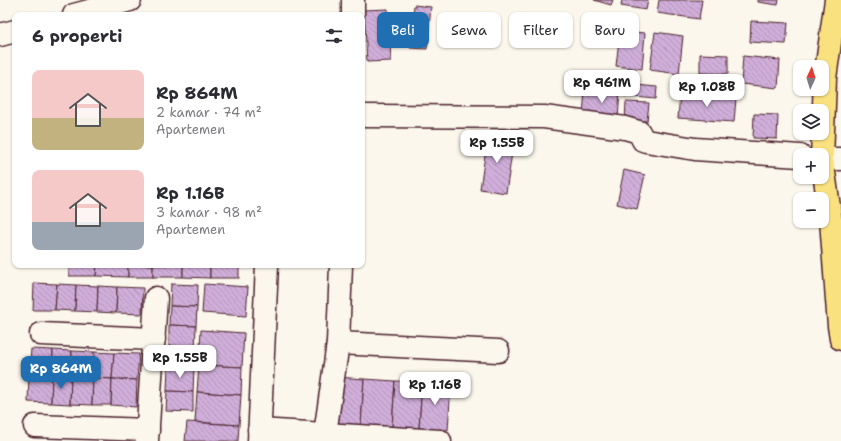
<!DOCTYPE html>
<html lang="id">
<meta charset="utf-8">
<style>
:root{--surface:#fff;--page:#f7f7f7;--text:#2b2b33;--muted:#7c7c81;--accent:#1f6fb2}
body{margin:0;font-family:"Shantell Sans",sans-serif;background:var(--page);color:var(--text);height:100vh;display:flex;flex-direction:column;font-size:15px;white-space:nowrap}
*{box-sizing:border-box;margin:0}
p{font-size:13px;color:var(--muted)}
.icon{flex:none;width:22px;height:22px;fill:none;stroke:currentColor;stroke-width:2;stroke-linecap:round;stroke-linejoin:round}
.map{position:relative;flex:1;overflow:hidden}
.drawer{position:absolute;left:12px;top:12px;width:353px;height:256px;display:flex;flex-direction:column;background:var(--surface);border-radius:8px;box-shadow:0 1px 3px #0004}
.drawer>*{flex:none}
.banner{position:absolute;left:377px;top:12px;width:380px;height:36px;display:flex;gap:8px}
.needle{width:26px;rotate:4deg}
.tools{position:absolute;left:793px;top:60px;display:grid;gap:8px}
.tools a{display:grid;place-items:center;width:36px;height:36px;border-radius:8px;background:var(--surface);box-shadow:0 1px 3px #0004;font-size:20px}
.price{position:absolute;translate:-50% -34px;padding:0 9px;border-radius:8px;background:#fff;color:#222;font-size:13px;line-height:26px;filter:drop-shadow(0 1px 2px #0008)}
.price::after{content:'';position:absolute;left:50%;top:24px;width:12px;height:9px;margin-left:-6px;background:inherit;clip-path:polygon(0 0,100% 0,50% 100%)}
.price.on{background:var(--accent);color:#fff}
ul{padding:0;list-style:none}
li{display:flex;align-items:center;gap:12px;height:100px;padding:0 20px}
li span{display:grid;place-items:center;flex:none;width:112px;height:80px;border-radius:8px;color:#555}
li>.icon{margin-inline-start:auto}
span .icon{width:48px;height:48px;fill:#fffc;stroke-width:1}
li b{font-size:17px}
h2{display:flex;justify-content:space-between;align-items:center;height:48px;padding:0 20px;font-size:17px}
.tag{padding:0 14px;border-radius:8px;background:var(--surface);box-shadow:0 1px 3px #0004;font-size:14px;line-height:36px}
.tag.on{background:var(--accent);color:#fff}
.map>svg:first-child{display:block}
</style>
<div class="map">
<svg width="841" height="441" viewBox="0 0 841 441">
<defs>
<pattern id="building-back-hatch" width="6" height="6" patternUnits="userSpaceOnUse"><rect width="6" height="6" fill="#cfaed9"/><path d="M-1 5l2 2M0 0l6 6M5-1l2 2" fill="none" stroke="#b395ba"/></pattern>
</defs>
<rect width="100%" height="100%" fill="#fbf7ec"/>
<filter id="ink" filterUnits="userSpaceOnUse"><feTurbulence type="fractalNoise" baseFrequency=".025" numOctaves="2"/><feDisplacementMap in="SourceGraphic" scale="8" xChannelSelector="R" yChannelSelector="G"/><feConvolveMatrix kernelMatrix="1 2 1 2 8 2 1 2 1" color-interpolation-filters="sRGB"/></filter>
<g filter="url(#ink)">
<!-- building -->
<g fill="url(#building-back-hatch)" stroke="#4a1f2b">
<path d="M594,0H613L611,5Z"/>
<path d="M622,0H648L646,10L621,6Z"/>
<path d="M659,0H702L699,19L657,13Z"/>
<path d="M758,0H779L778,5L758,2Z"/>
<path d="M414,5L431,7L427,49L410,48Z"/>
<path d="M388,9L391,61L367,62L364,10Z"/>
<path d="M751,21L788,23L786,44L750,42Z"/>
<path d="M620,31L645,33L642,69L616,66Z"/>
<path d="M655,32L683,36L679,74L650,70Z"/>
<path d="M700,54L728,55V74L700,73Z"/>
<path d="M743,56L780,60L778,88L741,84Z"/>
<path d="M625,84L657,87L656,99L624,96Z"/>
<path d="M585,88L620,90L618,119L583,117Z"/>
<path d="M680,94L736,98L734,122L678,118Z"/>
<path d="M626,102L649,103L647,121L625,120Z"/>
<path d="M754,114L778,115L777,139L753,138Z"/>
<path d="M488,135L514,139L506,193L480,189Z"/>
<path d="M624,170L645,175L637,209L617,204Z"/>
<path d="M69,265H97L96,276H69Z"/>
<path d="M97,265H128V277L96,276Z"/>
<rect x="128" y="265" width="25" height="12"/>
<rect x="153" y="265" width="30" height="12"/>
<path d="M183,265H210V278L183,277Z"/>
<rect x="210" y="265" width="29" height="13"/>
<path d="M34,283L57,284L55,310H33Z"/>
<path d="M57,284L76,285L75,311L55,310Z"/>
<path d="M171,284L198,285L197,307L170,306Z"/>
<path d="M204,284L248,287L246,316L202,313Z"/>
<path d="M76,285L98,286L97,312L75,311Z"/>
<path d="M98,286L117,287L116,313L97,312Z"/>
<path d="M117,287L143,288L142,314L116,313Z"/>
<path d="M170,306L197,307L196,326L169,325Z"/>
<path d="M169,325L196,326L195,348L169,346Z"/>
<path d="M201,330L244,333L242,367L199,365Z"/>
<path d="M169,346L195,348L194,367L168,366Z"/>
<path d="M31,349L53,350L52,377L29,376Z"/>
<path d="M53,350L72,351L71,377H52Z"/>
<path d="M72,351L94,352L93,378L71,377Z"/>
<path d="M94,352L114,353L112,379L93,378Z"/>
<path d="M114,353L139,354L137,380L112,379Z"/>
<path d="M199,365L242,367L241,395L197,392Z"/>
<path d="M168,366L194,367L193,392L167,391Z"/>
<path d="M29,376L52,377L51,403L28,402Z"/>
<path d="M52,377H71L70,404L51,403Z"/>
<path d="M71,377L93,378L92,405L70,404Z"/>
<path d="M337,377L364,379L361,425L334,423Z"/>
<path d="M93,378L112,379L111,405H92Z"/>
<path d="M112,379L137,380L136,407L111,405Z"/>
<path d="M364,379L395,381L392,427L361,425Z"/>
<path d="M395,381L422,382L419,429L392,427Z"/>
<path d="M422,382L451,384L448,430L419,429Z"/>
<path d="M167,391L193,392V412L166,411Z"/>
<path d="M197,392L241,395L239,425L195,422Z"/>
<path d="M187,422L239,425L238,441H185Z"/>
</g>
<g fill="none" stroke-linecap="round" stroke-linejoin="round">
<defs>
<g id="minor">
<path d="M74,15L130,0"/>
<path d="M353,15V0"/>
<path d="M0,35L15,31"/>
<path d="M362,116L544,117L625,128L639,132L643,140L646,141L695,149L800,156"/>
<path d="M822,159H841"/>
<path d="M41,334L154,339"/>
<path d="M338,343L498,351"/>
<path d="M35,426L148,430"/>
<path d="M259,430L440,441"/>
<path d="M325,434L338,343L341,265"/>
<path d="M147,441L156,298"/>
<path d="M259,441L267,265"/>
</g>
<path id="major" d="M836,0L825,78L822,159L831,220L839,326L841,339"/>
</defs>
<!-- minor casing -->
<use href="#minor" stroke="#4a1f2b" stroke-width="25"/>
<!-- major casing -->
<use href="#major" stroke="#4a1f2b" stroke-width="25"/>
<!-- minor -->
<use href="#minor" stroke="#fbf7ec" stroke-width="22"/>
<!-- major -->
<use href="#major" stroke="#fae180" stroke-width="22"/>
</g>
</g>
</svg>
<div class="tools">
<a><svg class="needle" viewBox="-14 -14 28 28"><path d="M0-13l5 13h-10z" fill="#e53935"/><path d="M0 13l5-13h-10z" fill="#7c7c81"/></svg></a>
<a><svg class="icon" aria-label="layers" viewBox="0 0 24 24"><path d="M12 4l9 5-9 5-9-5zM3 14l9 5 9-5"/></svg></a>
<a>+</a>
<a>−</a>
</div>
<b class="price" style="left:602px;top:104px">Rp 961M</b>
<b class="price" style="left:707px;top:108px">Rp 1.08B</b>
<b class="price" style="left:497px;top:164px">Rp 1.55B</b>
<b class="price" style="left:180px;top:379px">Rp 1.55B</b>
<b class="price on" style="left:61px;top:390px">Rp 864M</b>
<b class="price" style="left:435px;top:406px">Rp 1.16B</b>
<div class="banner">
<a class="tag on">Beli</a>
<a class="tag">Sewa</a>
<a class="tag">Filter</a>
<a class="tag">Baru</a>
</div>
<section class="drawer">
<h2>6 properti<svg class="icon" aria-label="filters" viewBox="0 0 24 24"><path d="M4 7h16M4 17h16"/><circle cx="9" cy="7" r="2"/><circle cx="15" cy="17" r="2"/></svg></h2>
<ul>
<li><span style="background:linear-gradient(#f6c9c9 60%,#c2b280 0)"><svg class="icon" aria-label="home" viewBox="0 0 24 24"><path d="M3 11l9-7 9 7M6 9v11h12V9"/></svg></span><div><b>Rp 864M</b><p>2 kamar · 74 m²</p><p>Apartemen</p></div></li>
<li><span style="background:linear-gradient(#f6c9c9 65%,#9aa5b1 0)"><svg class="icon" aria-label="home" viewBox="0 0 24 24"><path d="M3 11l9-7 9 7M6 9v11h12V9"/></svg></span><div><b>Rp 1.16B</b><p>3 kamar · 98 m²</p><p>Apartemen</p></div></li>
</ul>
</section>
</div>
